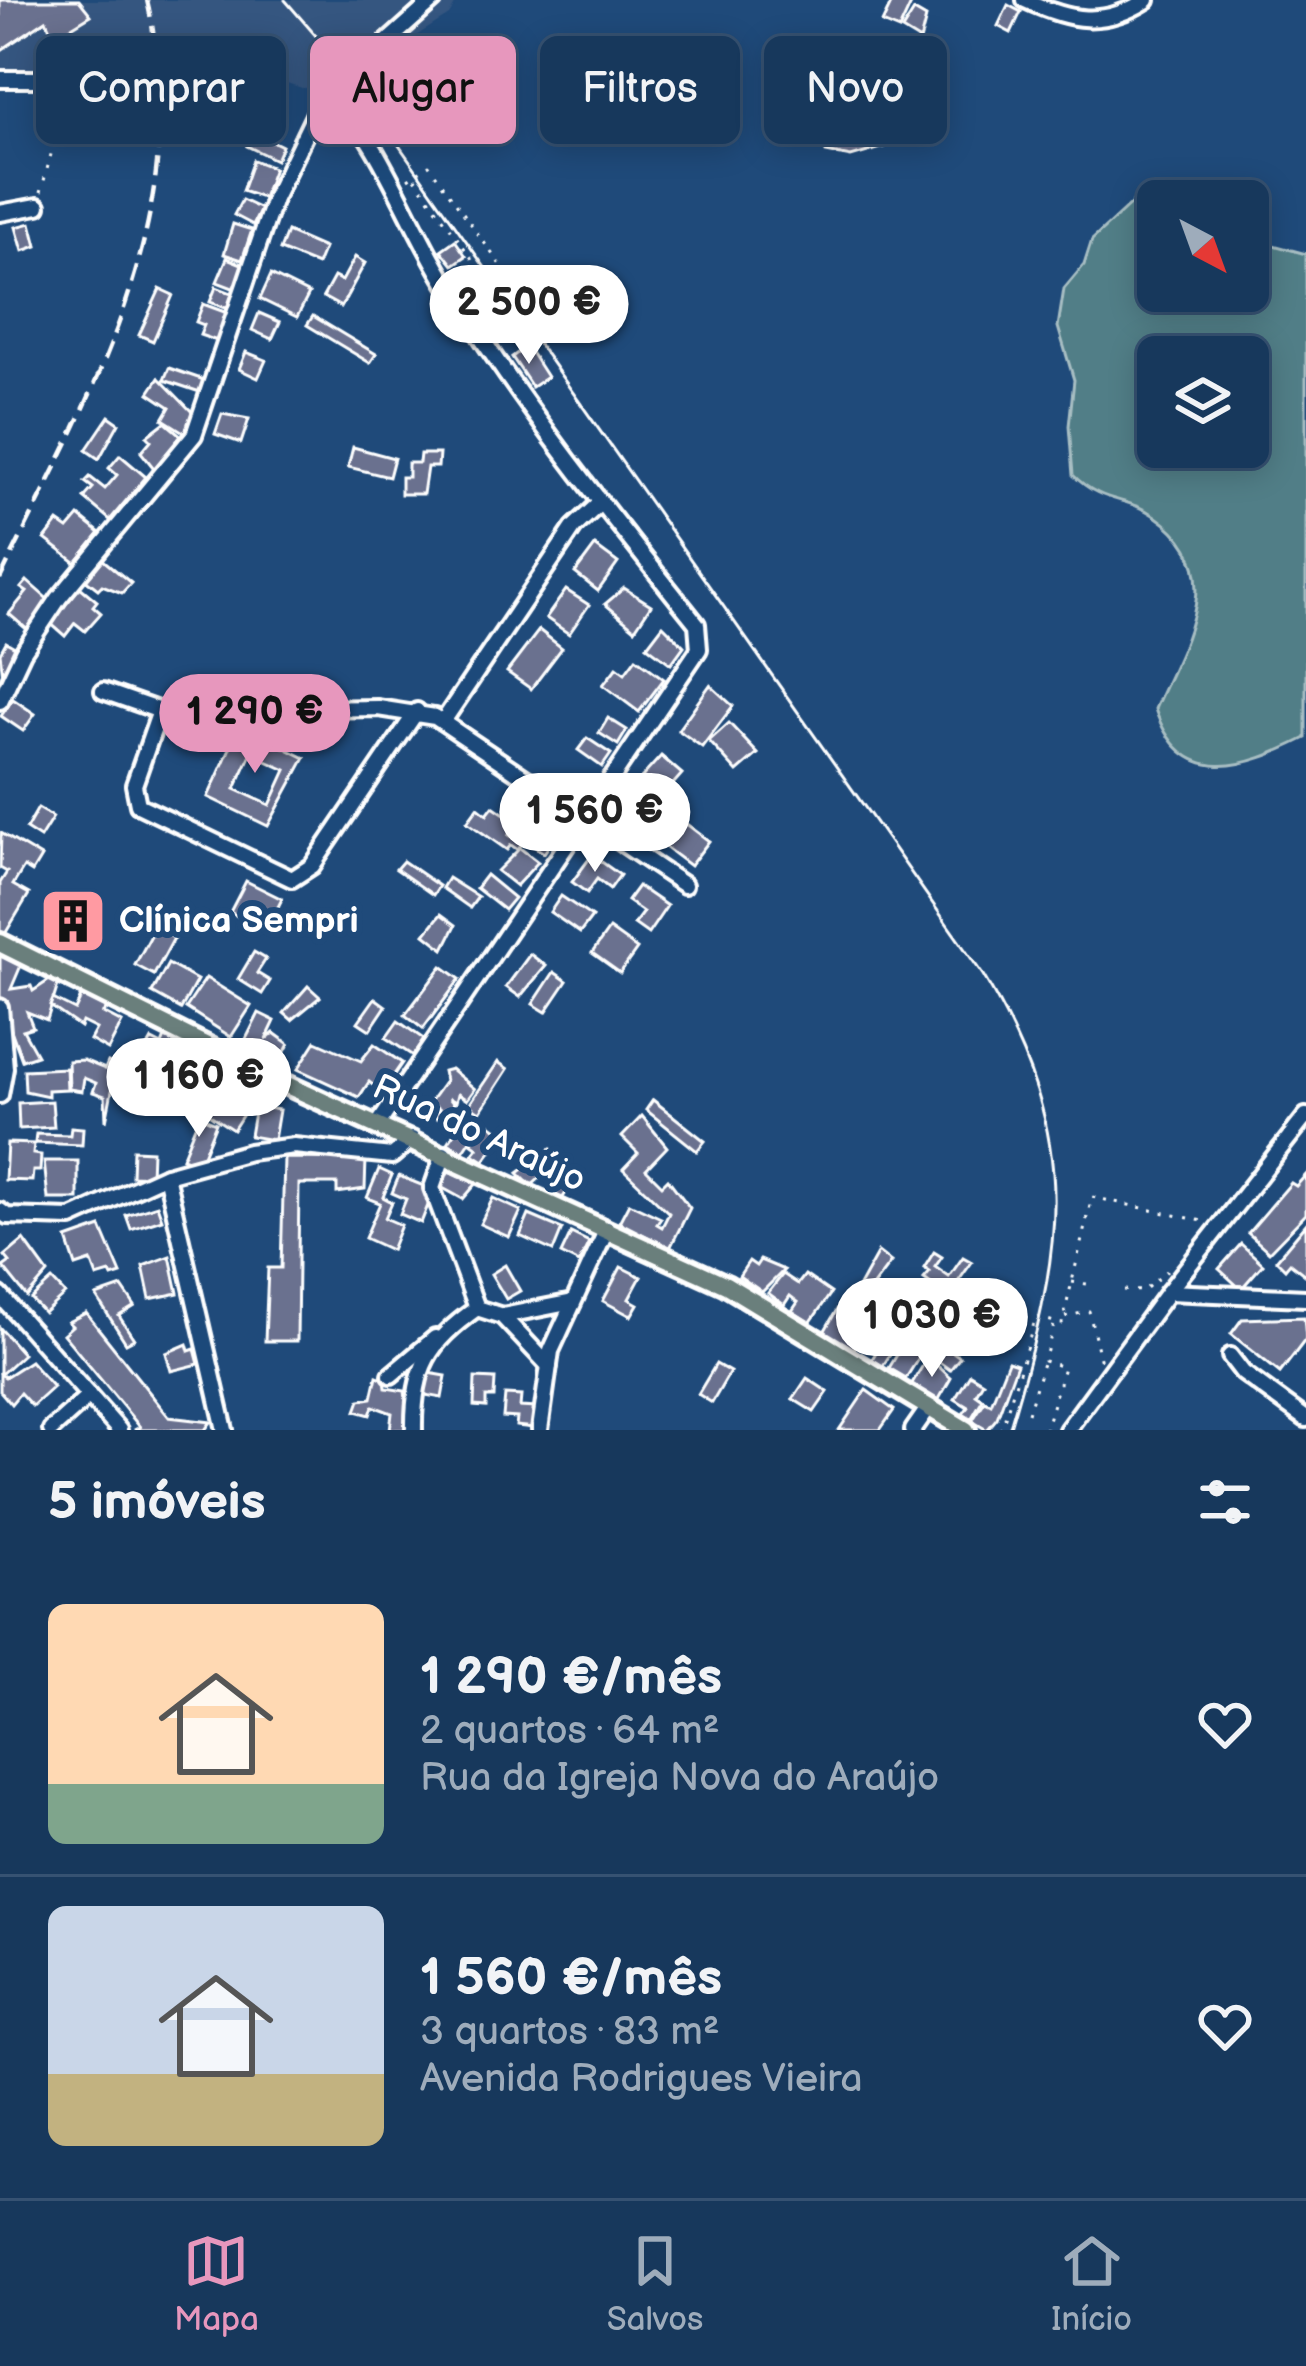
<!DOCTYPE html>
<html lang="pt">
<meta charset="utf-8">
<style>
:root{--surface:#17385c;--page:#203f62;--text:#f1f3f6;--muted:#9eacbb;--line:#365272;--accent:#e797bd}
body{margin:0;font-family:"Balsamiq Sans",sans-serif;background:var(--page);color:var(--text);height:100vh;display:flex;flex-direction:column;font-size:45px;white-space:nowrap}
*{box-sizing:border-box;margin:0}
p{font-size:39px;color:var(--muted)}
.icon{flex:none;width:66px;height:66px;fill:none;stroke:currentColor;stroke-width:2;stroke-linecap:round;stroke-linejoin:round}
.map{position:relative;height:1430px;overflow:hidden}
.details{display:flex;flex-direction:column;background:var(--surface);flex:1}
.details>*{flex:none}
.banner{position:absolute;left:36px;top:36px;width:1236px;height:108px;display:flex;gap:24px}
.needle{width:78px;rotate:139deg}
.controls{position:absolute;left:1137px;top:180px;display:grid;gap:24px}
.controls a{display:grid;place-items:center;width:132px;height:132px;border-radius:18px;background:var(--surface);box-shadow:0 6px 30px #0003,0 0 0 3px var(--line);font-size:60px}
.price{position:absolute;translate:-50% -102px;padding:0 27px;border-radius:42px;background:#fff;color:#222;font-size:39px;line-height:78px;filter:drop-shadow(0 3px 6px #0008)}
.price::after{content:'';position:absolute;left:50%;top:72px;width:36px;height:27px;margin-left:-18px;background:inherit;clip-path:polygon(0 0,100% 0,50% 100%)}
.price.on{background:var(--accent);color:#111}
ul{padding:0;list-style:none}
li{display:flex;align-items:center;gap:36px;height:300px;padding:0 48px}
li+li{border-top:3px solid var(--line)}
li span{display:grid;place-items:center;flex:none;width:336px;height:240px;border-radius:18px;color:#555}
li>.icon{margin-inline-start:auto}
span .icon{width:144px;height:144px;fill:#fffc;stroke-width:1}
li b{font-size:51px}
h2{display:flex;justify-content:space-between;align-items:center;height:144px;padding:0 48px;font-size:51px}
.pill{padding:0 42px;border-radius:18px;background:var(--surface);box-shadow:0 6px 30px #0003,0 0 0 3px var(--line);font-size:42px;line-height:108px}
.pill.on{background:var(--accent);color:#111}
.tabs{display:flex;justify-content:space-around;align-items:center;height:168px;border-top:3px solid var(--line);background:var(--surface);font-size:33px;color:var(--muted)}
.tabs a{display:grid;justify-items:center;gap:6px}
.tabs .on{color:var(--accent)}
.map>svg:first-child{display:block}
</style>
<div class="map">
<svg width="1306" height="1430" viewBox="0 0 1306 1430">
<rect width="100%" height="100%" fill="#1f4a7a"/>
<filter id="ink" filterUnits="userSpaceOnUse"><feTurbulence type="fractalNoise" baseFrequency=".00833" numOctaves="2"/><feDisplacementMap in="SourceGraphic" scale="24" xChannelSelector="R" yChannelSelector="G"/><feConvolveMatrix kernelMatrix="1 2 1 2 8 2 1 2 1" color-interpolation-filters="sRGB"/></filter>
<g filter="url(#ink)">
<!-- built -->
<path fill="#365680" d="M0,0H458L449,15L335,87L302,88L159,41L130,44L133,83L122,108L106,118L70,119L61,103L46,92L0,77Z"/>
<!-- green -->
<path fill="#517e87" stroke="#a8bec3" stroke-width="3" fill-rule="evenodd" d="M1158,202V291H1248V238L1306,254V738C1246,768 1183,791 1155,709C1182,645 1234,570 1155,516C1127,496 1103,505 1073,475L1069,426L1074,380L1058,327L1064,289L1084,265L1092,240L1132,203ZM1158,357H1248V447H1158Z"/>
<!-- building -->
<g fill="#6a718f" stroke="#fff" stroke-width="3" fill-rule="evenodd">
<path d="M0,0H79L91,15L65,31L50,29L46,20L0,51Z"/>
<path d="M893,0H913L899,30L882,23Z"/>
<path d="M1008,5L1021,12L1011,33L998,26Z"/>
<path d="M914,11L926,18L920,41L902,30Z"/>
<path d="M855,54L880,59L871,106L893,110L888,134L882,135L885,147L851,157L826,152L815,110L849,101Z"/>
<path d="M254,132L282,146L276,160L247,146Z"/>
<path d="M253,160L274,168L263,198L242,191Z"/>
<path d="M242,200L261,209L253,225L234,215Z"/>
<path d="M31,223L37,246L23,251L16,227Z"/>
<path d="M233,224L252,230L242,260L224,254Z"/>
<path d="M287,232L324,248L317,265L280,250Z"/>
<path d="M455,240L466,256L453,265L441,250Z"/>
<path d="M355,257L365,263L341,307L323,297L334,277L342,281Z"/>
<path d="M227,258L247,266L238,290L217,282Z"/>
<path d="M271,275L309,294L297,317L260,299Z"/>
<path d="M216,287L237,295L231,310L210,302Z"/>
<path d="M160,289L173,295L153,341L139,335Z"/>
<path d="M203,304L230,314L220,342L200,335L204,325L196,322Z"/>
<path d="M259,313L280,322L272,339L252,330Z"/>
<path d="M313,316L376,354L370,363L307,325Z"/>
<path d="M527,346L547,377L532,387L512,357Z"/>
<path d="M246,352L266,360L258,378L239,369Z"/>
<path d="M169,368L207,381L203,393L164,380Z"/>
<path d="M159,378L196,416L185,433L163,419L170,407L149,393Z"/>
<path d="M222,414L249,419L241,443L215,434Z"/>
<path d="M109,416L119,423L99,459L86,450Z"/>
<path d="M165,422L184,438L157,472L141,452L151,440L147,436Z"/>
<path d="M353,447L394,458L389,477L348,467Z"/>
<path d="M420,454H439L438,467H427L423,494H401V477H408V463H419Z"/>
<path d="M120,455L146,477L110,520L84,498L93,488L85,482L90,477L105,489L117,475L109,468Z"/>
<path d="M79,516L100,533L76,563L45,539L58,522L68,529Z"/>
<path d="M595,546L618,563L598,591L575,573Z"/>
<path d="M102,559L131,583L122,593L102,585L98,589L85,579Z"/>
<path d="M27,581L53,604L30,632L9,614L27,592L21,588Z"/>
<path d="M80,587L97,601L93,606L101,613L85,631L75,623L65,636L50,623Z"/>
<path d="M624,588L651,605L635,629L605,604Z"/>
<path d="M566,590L589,605L569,634L546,618Z"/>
<path d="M663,625L684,646L671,664L647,646Z"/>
<path d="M539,630L562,648L531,689L507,672Z"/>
<path d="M6,642L22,651L4,685L0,653Z"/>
<path d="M636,658L664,679L639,712L603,685L617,667L625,673Z"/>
<path d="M710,685L733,706L702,747L678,730Z"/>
<path d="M13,699L35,714L23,731L1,716Z"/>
<path d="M608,718L627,730L618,745L599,733Z"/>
<path d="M729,723L758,754L737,772L709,741Z"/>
<path d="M240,726L305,758L268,826L208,797ZM251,754L286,770L270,805L235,789Z"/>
<path d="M587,738L611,754L602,767L578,750Z"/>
<path d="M661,756L682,774L667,791L663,787L659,791L642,777Z"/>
<path d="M634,805L680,831L685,823L709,841L690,866L625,817Z"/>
<path d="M493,806L518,823L509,835L522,844L518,850L511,845L507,850L467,822L478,807L487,814Z"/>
<path d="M38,808L53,817L40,838L26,829Z"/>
<path d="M529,824L553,840L544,853L520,837Z"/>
<path d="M1,833L41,857L32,872L24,867L13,885L29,894L5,934L0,931V883L7,872L0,868Z"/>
<path d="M520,848L538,862L516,886L497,871Z"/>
<path d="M592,855L620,875L610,889L597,879L587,893L572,882Z"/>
<path d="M403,861L439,886L433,895L396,869Z"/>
<path d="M486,875L514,898L504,910L476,888Z"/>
<path d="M448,878L478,897L470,908L442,888Z"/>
<path d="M246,881L282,899L266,931L230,912Z"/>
<path d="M638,886L667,906L648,934L634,924L643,912L627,901Z"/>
<path d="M561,896L592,917L580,933L550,912Z"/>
<path d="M72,902L89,910L74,940L58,932Z"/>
<path d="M441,914L456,925L444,949L425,934Z"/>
<path d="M155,928L174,938L154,975L135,965Z"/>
<path d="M609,929L637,949L620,973L592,953Z"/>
<path d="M254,952L266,959L257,973L270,981L262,994L238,979Z"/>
<path d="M0,953L22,963L11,989L31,986L33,991L51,979L59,982L47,1020L27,1012L33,1027L23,1030L37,1055L22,1060L0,1000Z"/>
<path d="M530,954L546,966L520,997L506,987Z"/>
<path d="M168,964L197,980L181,1009L152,993Z"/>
<path d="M442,966L460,979L423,1029L405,1015Z"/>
<path d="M554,972L567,981L546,1012L533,1004Z"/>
<path d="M206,978L251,1006L231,1037L186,1008Z"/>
<path d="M308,986L320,997L292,1020L284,1013Z"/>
<path d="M83,993L107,1006L103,1013L122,1023L108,1050L90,1040L96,1029L82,1022L80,1027L50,1006L53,999L75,1010Z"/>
<path d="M375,998L386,1006L370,1030L358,1022Z"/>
<path d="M259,1013L275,1021L266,1040L274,1033L289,1044L276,1069L240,1051Z"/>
<path d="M398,1021L425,1040L413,1056L386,1038Z"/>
<path d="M166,1035L179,1039L171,1067L141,1059L152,1040L162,1045Z"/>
<path d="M316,1041L361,1061L374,1044L402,1063L382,1092L369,1082L359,1097L298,1069Z"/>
<path d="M83,1060L105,1069L108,1062L117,1066L106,1121L105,1096L93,1092L96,1083L84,1078L82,1091L69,1089L68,1061Z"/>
<path d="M498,1062L508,1069L480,1112L469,1105Z"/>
<path d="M66,1068L67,1089L48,1090V1096L25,1091L24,1070Z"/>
<path d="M234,1068L258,1091L233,1130L204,1111Z"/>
<path d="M451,1069L475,1089L467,1100L458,1094L456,1102L449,1098L454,1104L442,1121L434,1116L439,1109L430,1102L445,1081L443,1071Z"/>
<path d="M653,1100L705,1141L697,1151L646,1110Z"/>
<path d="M52,1101L54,1127L19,1129L18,1103Z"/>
<path d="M255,1106L279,1110L274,1140L250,1136Z"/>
<path d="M199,1116L216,1123L199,1165L182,1158Z"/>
<path d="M642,1116L667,1147L646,1169L662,1185L668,1179L690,1208L670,1248L619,1222L629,1203L661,1218L657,1224L662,1227L669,1213L623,1169L638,1153L622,1137Z"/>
<path d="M486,1121L504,1134L484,1161L473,1154L478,1148L471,1143Z"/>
<path d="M462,1122L477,1131L463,1152L448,1143Z"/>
<path d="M71,1127L83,1128L82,1145L35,1143L36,1134L70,1135Z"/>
<path d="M7,1143L34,1144L33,1154L41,1155L40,1171H33L32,1181L5,1180Z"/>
<path d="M551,1149L561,1159L531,1186L518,1173Z"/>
<path d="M133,1150L152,1151L151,1177L132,1176Z"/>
<path d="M284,1158L366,1159L365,1189L337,1193V1184H299L297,1341H265L268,1268H281Z"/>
<path d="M44,1161H78V1199H48Z"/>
<path d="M451,1167L477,1183L463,1199L439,1186Z"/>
<path d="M563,1167L577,1176L562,1199L548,1190Z"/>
<path d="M379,1169L392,1175L383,1197L392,1202L385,1218L401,1225L391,1250L365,1238L380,1203L367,1198Z"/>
<path d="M1306,1175V1214L1269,1252L1248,1233L1291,1183L1296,1186Z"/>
<path d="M399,1176L434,1190L421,1223L400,1214L406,1199L392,1193Z"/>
<path d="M493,1198L521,1211L509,1237L480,1224Z"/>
<path d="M157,1205L162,1219L131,1229L126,1215Z"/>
<path d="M529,1215L562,1229L553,1251L520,1236Z"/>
<path d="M1306,1224V1274L1305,1275L1290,1263L1285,1269L1276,1260Z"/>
<path d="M101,1227L121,1274L112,1277L110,1273L97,1277L91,1261L76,1266L67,1239Z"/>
<path d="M571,1233L589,1242L579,1263L561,1254Z"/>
<path d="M24,1240L48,1273L27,1297L3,1267L10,1262L5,1256Z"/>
<path d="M1241,1244L1263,1264L1241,1289L1219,1269Z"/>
<path d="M878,1252L891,1262L873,1286L880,1291L867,1308L853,1297Z"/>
<path d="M934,1252L942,1257L935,1267L949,1277L963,1257L972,1262L948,1296L924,1279L930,1272L924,1268Z"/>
<path d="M170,1256L178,1293L150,1299L143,1266Z"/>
<path d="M760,1260L784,1270L762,1292L739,1276L749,1261L756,1266Z"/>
<path d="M505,1265L520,1291L506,1299L491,1274Z"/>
<path d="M621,1267L641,1277L629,1299L638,1304L631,1316L603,1301Z"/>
<path d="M783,1274L798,1284L805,1275L831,1293L810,1323L792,1311L798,1302L790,1296L784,1305L768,1293Z"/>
<path d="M52,1280L65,1294L44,1313L31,1299Z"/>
<path d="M122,1287L135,1306L119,1316L134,1339L126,1343L96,1296Z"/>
<path d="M931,1300L959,1317L951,1329L924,1312Z"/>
<path d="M839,1306L865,1322L854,1350L824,1332Z"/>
<path d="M86,1313L169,1417L211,1422L205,1430H134L140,1427L63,1334L72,1326L68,1322Z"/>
<path d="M898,1316L909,1323L883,1366L872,1359Z"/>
<path d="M1304,1317L1306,1339L1280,1373L1231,1334L1242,1319Z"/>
<path d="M0,1328L23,1354L1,1374L0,1373Z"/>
<path d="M906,1340L923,1351L906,1378L889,1368Z"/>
<path d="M940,1343L960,1357L950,1370L931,1356Z"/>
<path d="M187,1344L189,1351L195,1349L199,1364L171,1371L166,1353Z"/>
<path d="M928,1357L951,1378L938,1401L911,1385Z"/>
<path d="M30,1361L53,1387L32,1406L20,1393L11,1404L0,1391V1374L5,1377Z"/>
<path d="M1008,1361L1017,1364L997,1418L987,1430L972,1421L985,1401L991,1404Z"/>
<path d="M716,1364L730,1372L712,1403L698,1394Z"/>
<path d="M423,1372L446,1376L442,1398L420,1394Z"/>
<path d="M970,1374L983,1382L976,1394L983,1399L971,1419L963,1414L968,1407L955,1399Z"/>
<path d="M377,1376L385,1379L386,1388L405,1391L410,1430H390L392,1413L373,1406L370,1415L356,1411L360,1400L372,1398Z"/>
<path d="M475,1378L495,1379L494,1397H486V1407L474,1406Z"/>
<path d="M807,1378L828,1392L814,1412L793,1399Z"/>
<path d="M866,1390L894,1410L880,1430H839Z"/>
<path d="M505,1395L521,1396L520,1407L536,1408L534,1428L516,1426L517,1418L503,1417Z"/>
</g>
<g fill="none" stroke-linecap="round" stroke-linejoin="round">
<defs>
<g id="minor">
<path d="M1025,0C1070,21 1103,28 1147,0"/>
<path d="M0,79H48"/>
<path d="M331,89C383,147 407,220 447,285C522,405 609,514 697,624L699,649L379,1123"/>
<path d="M0,213L38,206"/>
<path d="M103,691L160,711L378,708L435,717L684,885"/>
<path d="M0,701L23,652L59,598L194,435L274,199L321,101L434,0"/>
<path d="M160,711L134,785L138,805L292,879L312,866L417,711"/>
<path d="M444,720L574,527L600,503"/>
<path d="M0,1007L5,1068L0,1095"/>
<path d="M166,1175L225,1430"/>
<path d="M0,1211L7,1216L71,1218L166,1175L249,1152L294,1146L392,1156L412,1139"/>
<path d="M1168,1292L1306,1116"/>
<path d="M0,1295L119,1430"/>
<path d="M477,1308L502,1316L549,1366"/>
<path d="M502,1316L573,1302"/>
<path d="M1230,1356L1243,1373L1306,1419"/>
<path d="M391,1375L435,1338"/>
<path d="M51,1430L89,1396"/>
<path d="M414,1430C413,1367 428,1343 477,1308L432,1188L444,1154"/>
<path d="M540,1430L551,1351L607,1229"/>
<path d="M913,1430L929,1407"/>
<path d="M1067,1430L1168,1292L1306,1298"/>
</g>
<path id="major" d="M0,943L267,1076L726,1285L966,1430"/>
</defs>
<!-- minor casing -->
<use href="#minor" stroke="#fff" stroke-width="22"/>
<!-- major casing -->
<use href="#major" stroke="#fff" stroke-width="26"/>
<!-- path -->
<g stroke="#fff" stroke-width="3" stroke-dasharray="3 9" stroke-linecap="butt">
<path d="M415,178L513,317"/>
<path d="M408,179L429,165L530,307L495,331"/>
<path d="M41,192L62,113L54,92"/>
<path d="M1072,1282L1094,1285"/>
<path d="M1124,1290L1143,1291L1167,1271"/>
<path d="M1065,1317L1089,1311L1101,1363"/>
<path d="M1028,1413L1043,1363"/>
<path d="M1001,1430L1036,1317L1062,1324L1092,1197L1207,1222"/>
<path d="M1045,1430L1064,1367L1044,1361L1054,1325"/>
</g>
<!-- minor -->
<use href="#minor" stroke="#1f4a7a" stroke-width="14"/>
<!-- major -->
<use href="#major" stroke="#6b7f7c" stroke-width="16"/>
<!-- tram -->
<path stroke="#fff" stroke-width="3" d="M285,0L348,73L983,975C1084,1144 1063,1250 1009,1430"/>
<!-- rail -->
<path stroke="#fff" stroke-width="4.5" stroke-dasharray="18 9" stroke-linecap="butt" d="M0,579C92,393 196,217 147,0"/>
</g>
</g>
<!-- icons -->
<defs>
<symbol id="building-square" viewBox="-11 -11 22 22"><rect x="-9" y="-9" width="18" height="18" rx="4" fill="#ff9aa2" stroke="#1f4a7a"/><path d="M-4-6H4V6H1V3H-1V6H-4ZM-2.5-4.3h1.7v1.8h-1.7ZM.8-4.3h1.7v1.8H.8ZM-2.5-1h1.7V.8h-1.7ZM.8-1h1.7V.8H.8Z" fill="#111"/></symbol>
</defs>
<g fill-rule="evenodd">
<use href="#building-square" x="35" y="883" width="76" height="76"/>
</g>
<g text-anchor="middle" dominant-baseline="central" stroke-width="12" stroke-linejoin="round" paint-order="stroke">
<!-- poi labels -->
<g font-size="36" font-weight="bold" fill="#fff" stroke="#1f4a7a" text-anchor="start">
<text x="119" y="921">Clínica Sempri</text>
</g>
<!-- street labels -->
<g font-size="36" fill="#fff" stroke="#1f4a7a">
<text transform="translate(479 1134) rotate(25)">Rua do Araújo</text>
</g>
</g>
</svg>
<div class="controls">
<a><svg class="needle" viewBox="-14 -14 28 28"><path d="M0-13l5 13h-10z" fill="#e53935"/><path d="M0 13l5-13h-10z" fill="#9eacbb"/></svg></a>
<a><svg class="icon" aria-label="layers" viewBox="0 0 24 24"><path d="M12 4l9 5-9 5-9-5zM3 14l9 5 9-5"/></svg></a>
</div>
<b class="price" style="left:529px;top:367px">2 500 €</b>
<b class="price on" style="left:255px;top:776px">1 290 €</b>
<b class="price" style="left:595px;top:875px">1 560 €</b>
<b class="price" style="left:199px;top:1140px">1 160 €</b>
<b class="price" style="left:932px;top:1380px">1 030 €</b>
<div class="banner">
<a class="pill">Comprar</a>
<a class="pill on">Alugar</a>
<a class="pill">Filtros</a>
<a class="pill">Novo</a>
</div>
</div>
<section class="details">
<h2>5 imóveis<svg class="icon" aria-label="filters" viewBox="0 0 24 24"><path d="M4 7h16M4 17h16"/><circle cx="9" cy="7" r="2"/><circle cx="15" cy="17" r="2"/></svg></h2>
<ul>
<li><span style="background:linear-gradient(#ffd9b3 75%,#7fa58c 0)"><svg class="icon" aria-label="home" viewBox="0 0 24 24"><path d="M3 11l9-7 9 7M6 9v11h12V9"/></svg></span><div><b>1 290 €/mês</b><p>2 quartos · 64 m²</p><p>Rua da Igreja Nova do Araújo</p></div><svg class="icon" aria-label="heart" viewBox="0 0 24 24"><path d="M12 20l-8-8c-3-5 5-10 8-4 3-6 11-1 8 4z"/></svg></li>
<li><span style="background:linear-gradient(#c9d6e8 70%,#c2b280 0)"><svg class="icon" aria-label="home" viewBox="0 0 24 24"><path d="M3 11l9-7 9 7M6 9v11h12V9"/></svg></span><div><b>1 560 €/mês</b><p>3 quartos · 83 m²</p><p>Avenida Rodrigues Vieira</p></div><svg class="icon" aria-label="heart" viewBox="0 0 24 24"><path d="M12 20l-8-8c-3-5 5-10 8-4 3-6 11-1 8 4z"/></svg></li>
</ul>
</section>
<nav class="tabs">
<a class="on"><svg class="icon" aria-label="map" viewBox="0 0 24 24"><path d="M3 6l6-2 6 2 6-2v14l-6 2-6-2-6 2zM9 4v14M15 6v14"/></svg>Mapa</a>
<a><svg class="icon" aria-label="saved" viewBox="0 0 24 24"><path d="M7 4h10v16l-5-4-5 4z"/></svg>Salvos</a>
<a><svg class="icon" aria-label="home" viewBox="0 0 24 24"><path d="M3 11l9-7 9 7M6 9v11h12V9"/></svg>Início</a>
</nav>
